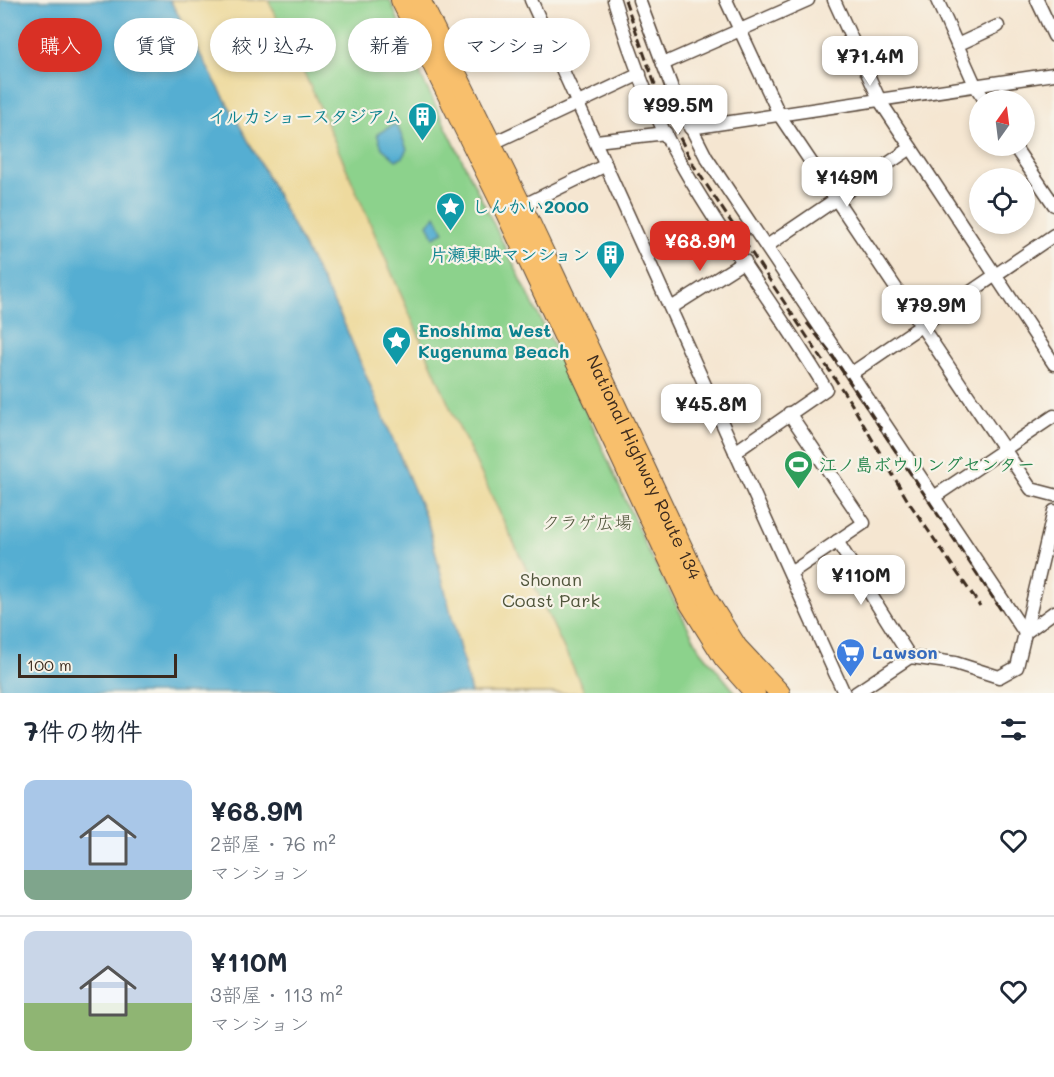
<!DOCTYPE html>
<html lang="ja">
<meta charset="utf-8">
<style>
:root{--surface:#fff;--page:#f6f6f7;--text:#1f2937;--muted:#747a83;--line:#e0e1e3;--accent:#d93025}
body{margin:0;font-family:Mali,"Klee One",sans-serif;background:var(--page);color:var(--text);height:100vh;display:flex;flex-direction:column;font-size:22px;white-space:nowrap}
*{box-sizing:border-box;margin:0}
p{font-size:20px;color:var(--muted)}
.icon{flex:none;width:33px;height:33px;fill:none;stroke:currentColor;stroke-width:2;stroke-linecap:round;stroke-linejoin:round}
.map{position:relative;height:693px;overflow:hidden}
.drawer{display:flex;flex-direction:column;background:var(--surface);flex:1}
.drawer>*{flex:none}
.guide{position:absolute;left:18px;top:18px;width:600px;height:54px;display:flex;gap:12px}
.needle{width:39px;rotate:14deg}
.buttons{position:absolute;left:969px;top:90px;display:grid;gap:12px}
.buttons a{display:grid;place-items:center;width:66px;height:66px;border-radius:50%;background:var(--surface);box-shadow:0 3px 9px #0003;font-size:30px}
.scale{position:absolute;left:18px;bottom:15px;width:159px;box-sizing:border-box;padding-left:6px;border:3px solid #3b2a1e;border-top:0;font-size:16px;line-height:21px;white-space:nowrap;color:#3b2a1e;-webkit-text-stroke:4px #f7f3e8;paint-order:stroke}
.price{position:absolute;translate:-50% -51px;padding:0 14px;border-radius:12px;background:#fff;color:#222;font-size:20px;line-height:39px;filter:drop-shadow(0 2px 3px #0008)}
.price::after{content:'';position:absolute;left:50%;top:36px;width:18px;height:14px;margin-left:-9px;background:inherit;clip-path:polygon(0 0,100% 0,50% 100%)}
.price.on{background:var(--accent);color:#fff}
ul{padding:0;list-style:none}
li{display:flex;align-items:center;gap:18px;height:150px;padding:0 24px}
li+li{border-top:2px solid var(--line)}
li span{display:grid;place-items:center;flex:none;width:168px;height:120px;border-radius:12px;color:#555}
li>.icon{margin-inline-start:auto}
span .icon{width:72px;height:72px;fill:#fffc;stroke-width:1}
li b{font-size:26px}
h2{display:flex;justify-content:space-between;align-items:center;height:72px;padding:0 24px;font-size:26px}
.tag{padding:0 21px;border-radius:27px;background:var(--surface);box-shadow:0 3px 9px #0003;font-size:21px;line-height:54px}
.tag.on{background:var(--accent);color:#fff}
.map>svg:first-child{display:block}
</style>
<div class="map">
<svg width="1054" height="693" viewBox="0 0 1054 693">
<rect width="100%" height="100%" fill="#f7f3e8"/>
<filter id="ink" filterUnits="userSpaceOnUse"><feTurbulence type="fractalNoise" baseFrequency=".0167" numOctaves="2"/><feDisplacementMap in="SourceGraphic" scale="12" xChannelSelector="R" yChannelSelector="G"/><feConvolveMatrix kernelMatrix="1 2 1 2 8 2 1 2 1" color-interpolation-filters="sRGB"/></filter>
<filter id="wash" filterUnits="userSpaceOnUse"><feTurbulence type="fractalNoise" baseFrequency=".008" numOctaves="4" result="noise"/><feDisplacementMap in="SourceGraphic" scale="24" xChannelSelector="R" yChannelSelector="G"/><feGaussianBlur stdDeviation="1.35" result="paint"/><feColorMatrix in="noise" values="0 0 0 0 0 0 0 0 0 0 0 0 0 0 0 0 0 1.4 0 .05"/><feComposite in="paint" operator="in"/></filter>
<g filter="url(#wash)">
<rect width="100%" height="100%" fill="#f5e6d1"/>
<!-- green -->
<path fill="#8cd28c" stroke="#647e55" stroke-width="1.5" d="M170,0H390L422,78L591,422L647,549L699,648L736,693H471L428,523L343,321L256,155Z"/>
<!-- sand -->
<path fill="#eeda9e" stroke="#94825e" stroke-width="1.5" d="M170,0H268L314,94L452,412L585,693H471L428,523L343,321L256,155Z"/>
<!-- water -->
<g fill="#54aed2" stroke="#486c78" stroke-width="1.5">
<path d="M0,0H170L256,155L343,321L428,523L471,693H0Z"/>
<path d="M393,125H397L407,149L402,158L396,160L382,148L377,134Z"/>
<path d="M436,215L444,232L434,237L428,224Z"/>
</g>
</g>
<g filter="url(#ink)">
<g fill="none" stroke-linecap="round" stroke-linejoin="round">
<defs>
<g id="minor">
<path d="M531,0L844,693"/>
<path d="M614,0C631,58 654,117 684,169C727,244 781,314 826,389L735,452"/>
<path d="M639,0L675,96L706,157L1025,633"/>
<path d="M726,0L780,116L1031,489L1054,495"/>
<path d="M834,0L880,101L1054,364"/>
<path d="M937,0L976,87L985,100"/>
<path d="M1037,0L1054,36"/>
<path d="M957,45L998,26"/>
<path d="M663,64L808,0"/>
<path d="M690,128L1054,74"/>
<path d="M596,141L666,133"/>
<path d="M491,144L640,74"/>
<path d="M1014,146L1054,205"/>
<path d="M516,209L606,165"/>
<path d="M767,246L911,148"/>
<path d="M671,308L745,261"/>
<path d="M852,373L1054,235"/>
<path d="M789,413L864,523L792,572"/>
<path d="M934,497L1054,416"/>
<path d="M837,541L910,657"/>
<path d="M1025,633L1054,612"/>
<path d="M856,693L910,657L955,663L999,677L1017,667L1054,511"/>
</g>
<g id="trunk">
<path d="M401,0L506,213L689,602L724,658L755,693"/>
<path id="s1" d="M420,0L529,221L705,596L737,647L780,693"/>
</g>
</defs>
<!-- minor casing -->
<use href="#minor" stroke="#574639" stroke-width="15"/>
<!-- trunk casing -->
<use href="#trunk" stroke="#574639" stroke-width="22"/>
<!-- minor -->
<use href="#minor" stroke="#fff" stroke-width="12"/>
<!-- trunk -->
<use href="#trunk" stroke="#f8bf6c" stroke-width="20"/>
<!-- rail -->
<g stroke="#3b2a1e" stroke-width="3" stroke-dasharray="9 4.5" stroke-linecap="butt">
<path d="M625,0L659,96L694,166L851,403L908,501L980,606"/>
<path d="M807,323L830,352L1001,610"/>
</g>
</g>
</g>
<!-- icons -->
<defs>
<symbol id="building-pin" viewBox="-11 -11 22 30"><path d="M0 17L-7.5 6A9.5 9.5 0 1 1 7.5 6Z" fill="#0f9aa8" stroke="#f7f3e8"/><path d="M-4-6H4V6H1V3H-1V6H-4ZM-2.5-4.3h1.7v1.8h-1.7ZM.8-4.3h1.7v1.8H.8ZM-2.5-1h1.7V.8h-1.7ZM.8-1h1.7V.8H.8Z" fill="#fff"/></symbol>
<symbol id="sight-pin" viewBox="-11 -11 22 30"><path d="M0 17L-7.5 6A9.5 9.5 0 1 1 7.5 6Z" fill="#0f9aa8" stroke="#f7f3e8"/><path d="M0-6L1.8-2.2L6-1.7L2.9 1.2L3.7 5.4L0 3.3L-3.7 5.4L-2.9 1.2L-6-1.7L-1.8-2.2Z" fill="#fff"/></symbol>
<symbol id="stadium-pin" viewBox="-11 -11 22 30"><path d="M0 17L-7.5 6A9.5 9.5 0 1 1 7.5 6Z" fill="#2e9e5b" stroke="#f7f3e8"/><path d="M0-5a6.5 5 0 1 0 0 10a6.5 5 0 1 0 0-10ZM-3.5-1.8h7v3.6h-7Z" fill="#fff"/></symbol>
<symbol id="supermarket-pin" viewBox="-11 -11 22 30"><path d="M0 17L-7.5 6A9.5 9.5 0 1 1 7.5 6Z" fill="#3f7fe0" stroke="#f7f3e8"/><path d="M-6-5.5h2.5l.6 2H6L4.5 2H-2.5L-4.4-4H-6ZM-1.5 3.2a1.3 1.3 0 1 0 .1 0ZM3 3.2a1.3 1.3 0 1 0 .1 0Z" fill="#fff"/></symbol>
</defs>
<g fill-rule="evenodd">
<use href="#building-pin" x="406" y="100" width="33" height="45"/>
<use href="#sight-pin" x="434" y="190" width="33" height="45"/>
<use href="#building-pin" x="594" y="238" width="33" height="45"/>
<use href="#sight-pin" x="380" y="324" width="33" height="45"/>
<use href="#stadium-pin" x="782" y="448" width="33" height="45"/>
<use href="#supermarket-pin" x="834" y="636" width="33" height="45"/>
</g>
<g text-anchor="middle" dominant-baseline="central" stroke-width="4.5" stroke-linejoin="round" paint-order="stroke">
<!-- culture labels -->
<g font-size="18" font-weight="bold" fill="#0d838f" stroke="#f7f3e8" text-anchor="end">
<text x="402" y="116">イルカショースタジアム</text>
<text x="472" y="206" text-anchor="start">しんかい2000</text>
<text x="590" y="254">片瀬東映マンション</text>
<text x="418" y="330" text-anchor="start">Enoshima West<tspan x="418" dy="21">Kugenuma Beach</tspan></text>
</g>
<!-- leisure labels -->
<g font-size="18" font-weight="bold" fill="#27864d" stroke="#f7f3e8" text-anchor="start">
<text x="819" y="464">江ノ島ボウリングセンター</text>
</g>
<!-- street labels -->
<g font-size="18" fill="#3b2a1e" stroke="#f7f3e8">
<text stroke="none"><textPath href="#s1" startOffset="518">National Highway Route 134</textPath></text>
</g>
<!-- park labels -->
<g font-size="18" fill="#4f543a" stroke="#f7f3e8">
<text x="587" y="522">クラゲ広場</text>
<text x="551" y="579">Shonan<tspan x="551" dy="21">Coast Park</tspan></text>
</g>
<!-- shop labels -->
<g font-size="18" font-weight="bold" fill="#366cbe" stroke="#f7f3e8" text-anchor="start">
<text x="872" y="652">Lawson</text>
</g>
</g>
</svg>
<div class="buttons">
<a><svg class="needle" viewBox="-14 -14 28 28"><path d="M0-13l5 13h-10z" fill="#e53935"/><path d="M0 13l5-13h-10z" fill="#747a83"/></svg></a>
<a><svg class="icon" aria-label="locate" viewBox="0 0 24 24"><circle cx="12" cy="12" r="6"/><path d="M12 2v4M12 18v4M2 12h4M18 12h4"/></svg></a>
</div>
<div class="scale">100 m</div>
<b class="price" style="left:870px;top:87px">¥71.4M</b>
<b class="price" style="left:678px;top:136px">¥99.5M</b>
<b class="price" style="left:847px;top:208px">¥149M</b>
<b class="price on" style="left:700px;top:272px">¥68.9M</b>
<b class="price" style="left:931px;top:336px">¥79.9M</b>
<b class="price" style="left:711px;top:435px">¥45.8M</b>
<b class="price" style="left:861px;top:606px">¥110M</b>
<div class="guide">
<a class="tag on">購入</a>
<a class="tag">賃貸</a>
<a class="tag">絞り込み</a>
<a class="tag">新着</a>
<a class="tag">マンション</a>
</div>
</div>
<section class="drawer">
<h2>7件の物件<svg class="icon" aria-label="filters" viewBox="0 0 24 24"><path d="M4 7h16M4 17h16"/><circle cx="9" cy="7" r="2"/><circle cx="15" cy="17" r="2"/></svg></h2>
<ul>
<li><span style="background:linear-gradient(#a9c7e8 75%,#7fa58c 0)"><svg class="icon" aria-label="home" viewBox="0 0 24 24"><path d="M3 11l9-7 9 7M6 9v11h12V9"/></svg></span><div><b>¥68.9M</b><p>2部屋 · 76 m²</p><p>マンション</p></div><svg class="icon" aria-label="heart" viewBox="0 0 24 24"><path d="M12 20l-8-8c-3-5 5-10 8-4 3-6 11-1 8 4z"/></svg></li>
<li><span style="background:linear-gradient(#c9d6e8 60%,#8fb573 0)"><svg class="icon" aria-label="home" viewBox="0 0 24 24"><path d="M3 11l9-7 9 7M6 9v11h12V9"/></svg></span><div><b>¥110M</b><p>3部屋 · 113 m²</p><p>マンション</p></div><svg class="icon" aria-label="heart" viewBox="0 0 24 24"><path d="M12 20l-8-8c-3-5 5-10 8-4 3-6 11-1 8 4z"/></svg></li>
</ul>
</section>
